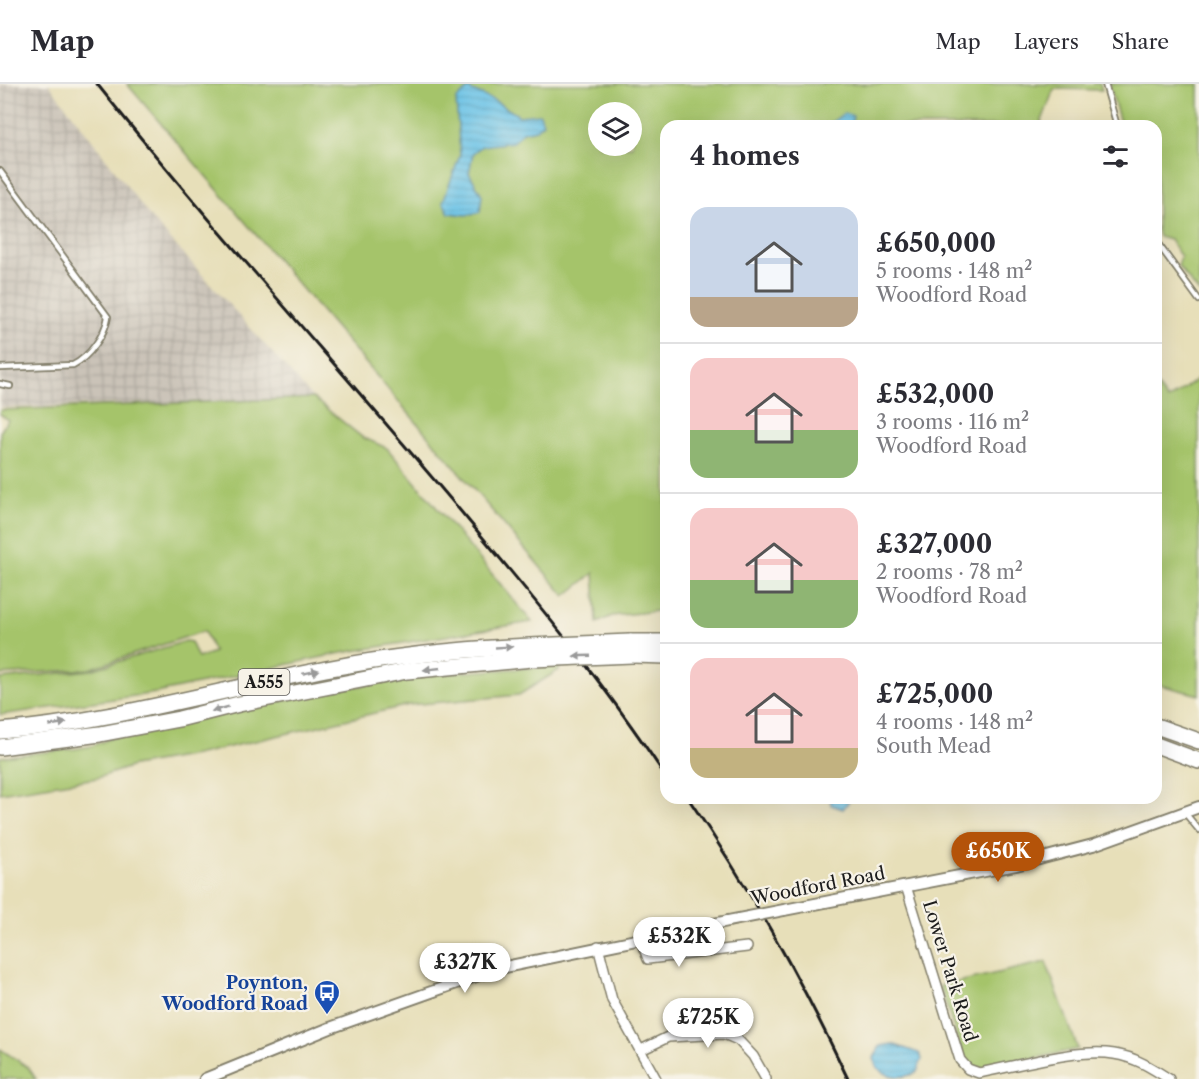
<!DOCTYPE html>
<meta charset="utf-8">
<style>
:root{--surface:#fff;--page:#f2f2f3;--text:#2b2b33;--muted:#7c7c81;--line:#e1e1e2;--accent:#b45309}
body{margin:0;font-family:"Libre Caslon Text",serif;background:var(--page);color:var(--text);height:100vh;display:flex;flex-direction:column;font-size:22px;white-space:nowrap}
*{box-sizing:border-box;margin:0}
p{font-size:20px;color:var(--muted)}
.icon{flex:none;width:33px;height:33px;fill:none;stroke:currentColor;stroke-width:2;stroke-linecap:round;stroke-linejoin:round}
.map{position:relative;flex:1;overflow:hidden}
.side{position:absolute;left:660px;top:36px;width:502px;height:684px;display:flex;flex-direction:column;background:var(--surface);border-radius:18px;box-shadow:0 6px 24px #0002}
.side>*{flex:none}
.tools{position:absolute;left:588px;top:18px;display:grid;gap:12px}
.tools a{display:grid;place-items:center;width:54px;height:54px;border-radius:50%;background:var(--surface);box-shadow:0 6px 24px #0002;font-size:30px}
.price{position:absolute;translate:-50% -51px;padding:0 14px;border-radius:21px;background:#fff;color:#222;font-size:20px;line-height:39px;filter:drop-shadow(0 2px 3px #0008)}
.price::after{content:'';position:absolute;left:50%;top:36px;width:18px;height:14px;margin-left:-9px;background:inherit;clip-path:polygon(0 0,100% 0,50% 100%)}
.price.current{background:var(--accent);color:#fff}
ul{padding:0;list-style:none}
li{display:flex;align-items:center;gap:18px;height:150px;padding:0 30px}
li+li{border-top:2px solid var(--line)}
li span{display:grid;place-items:center;flex:none;width:168px;height:120px;border-radius:18px;color:#555}
li>.icon{margin-inline-start:auto}
span .icon{width:72px;height:72px;fill:#fffc;stroke-width:1}
li b{font-size:26px}
h2{display:flex;justify-content:space-between;align-items:center;height:72px;padding:0 30px;font-size:26px}
header{display:flex;align-items:center;gap:36px;box-sizing:border-box;height:84px;padding:0 30px;background:var(--surface);border-bottom:2px solid var(--line)}
header strong{font-size:28px}
nav{display:flex;gap:33px;margin-inline-start:auto;font-size:21px}
.map>svg:first-child{display:block}
</style>
<header>
<strong>Map</strong>
<nav><a>Map</a><a>Layers</a><a>Share</a></nav>
</header>
<div class="map">
<svg width="1199" height="995" viewBox="0 0 1199 995">
<defs>
<pattern id="industrial-grid" width="8" height="8" patternUnits="userSpaceOnUse" patternTransform="scale(1.5)"><rect width="8" height="8" fill="#cac3b8"/><path d="M0 4h8M4 0v8" fill="none" stroke="#ada79e"/></pattern>
<pattern id="water-rules" width="6" height="5" patternUnits="userSpaceOnUse" patternTransform="scale(1.5)"><rect width="6" height="5" fill="#6ac3e7"/><path d="M0 2.5h6" fill="none" stroke="#5ba7c6"/></pattern>
</defs>
<rect width="100%" height="100%" fill="#f7f3e8"/>
<filter id="ink" filterUnits="userSpaceOnUse"><feTurbulence type="fractalNoise" baseFrequency=".0167" numOctaves="2"/><feDisplacementMap in="SourceGraphic" scale="12" xChannelSelector="R" yChannelSelector="G"/><feConvolveMatrix kernelMatrix="1 2 1 2 8 2 1 2 1" color-interpolation-filters="sRGB"/></filter>
<filter id="wash" filterUnits="userSpaceOnUse"><feTurbulence type="fractalNoise" baseFrequency=".008" numOctaves="4" result="noise"/><feDisplacementMap in="SourceGraphic" scale="24" xChannelSelector="R" yChannelSelector="G"/><feGaussianBlur stdDeviation="1.35" result="paint"/><feColorMatrix in="noise" values="0 0 0 0 0 0 0 0 0 0 0 0 0 0 0 0 0 1.4 0 .05"/><feComposite in="paint" operator="in"/></filter>
<g filter="url(#wash)">
<rect width="100%" height="100%" fill="#e7dfb9"/>
<!-- industrial -->
<path fill="url(#industrial-grid)" d="M0,0H49L152,135L313,314L0,324Z"/>
<!-- green -->
<g fill="#a5c46b" stroke="#607044" stroke-width="1.5" fill-rule="evenodd">
<path d="M127,0H1100L1102,6L1054,5L1040,42H666V526L612,532L597,539L594,489L565,512ZM598,28H632V62H598Z"/>
<path d="M1109,0H1199V209L1178,182L1181,173L1170,156L1159,153L1157,146L1156,42H1121Z"/>
<path d="M1199,294V611L1156,600L1157,302L1168,316Z"/>
<path d="M313,314L362,353L387,364L532,538L341,569L156,609L0,631V595L91,586L186,557L191,558L198,574L214,568L204,547L89,585L0,591V348L8,336L0,330V326Z"/>
<path d="M559,582V586L519,611L409,621L195,671L133,682L97,694L0,709V673L74,665L92,662L111,654L327,607L435,590Z"/>
<path d="M1046,878L1078,965L985,985L974,984L964,976L940,902Z"/>
<path d="M0,965L28,983L36,995H0Z"/>
</g>
<!-- water -->
<g fill="url(#water-rules)" stroke="#437082" stroke-width="1.5">
<path d="M468,5L495,17L519,32L540,30L543,39L536,45L523,48L513,58L482,62L473,69L469,89L482,111L480,128L466,131L449,129L443,118L460,71L456,16Z"/>
<path d="M844,29L853,32L851,42H827Z"/>
<path d="M830,714H851L843,725L831,721Z"/>
<path d="M892,960L919,969L922,975L917,988C904,995 886,994 876,982L874,974L880,962Z"/>
</g>
</g>
<g filter="url(#ink)">
<g fill="none" stroke-linecap="round" stroke-linejoin="round">
<defs>
<g id="service">
<path d="M1105,0L1117,42"/>
<path d="M0,87L108,233C105,251 89,273 73,281L0,284"/>
<path d="M1156,157L1199,216"/>
<path d="M0,300L10,302"/>
<path d="M1185,729L1199,746"/>
</g>
<g id="minor">
<path d="M906,802L960,976L968,985L979,989C1017,982 1077,964 1114,970C1135,973 1152,984 1169,995"/>
<path d="M640,854L648,875L747,863"/>
<path d="M598,862L612,916L656,995"/>
<path d="M641,966L668,953L724,950L738,956L753,972L766,995"/>
</g>
<g id="tertiary">
<path d="M784,826L1016,781L1093,761L1199,723"/>
<path d="M205,995L330,944L496,885L728,837"/>
</g>
<g id="trunk">
<path d="M630,558H666"/>
<path d="M633,571L666,572"/>
<path d="M1156,642L1199,657"/>
<path d="M0,647C110,638 218,606 326,585C394,572 461,565 530,562"/>
<path d="M1156,661L1199,677"/>
<path d="M0,663L100,650L179,635L239,620L407,587L532,575"/>
</g>
</defs>
<!-- service casing -->
<use href="#service" stroke="#827e6a" stroke-width="8"/>
<!-- minor casing -->
<use href="#minor" stroke="#827e6a" stroke-width="12"/>
<!-- tertiary casing -->
<use href="#tertiary" stroke="#827e6a" stroke-width="14"/>
<!-- trunk casing -->
<use href="#trunk" stroke="#827e6a" stroke-width="18"/>
<!-- service -->
<use href="#service" stroke="#fff" stroke-width="4.5"/>
<!-- minor -->
<use href="#minor" stroke="#fff" stroke-width="9"/>
<!-- tertiary -->
<use href="#tertiary" stroke="#fff" stroke-width="10"/>
<!-- trunk -->
<use href="#trunk" stroke="#fff" stroke-width="15"/>
<!-- rail -->
<g stroke="#1c1c1c" stroke-width="3">
<path d="M97,0C213,145 338,282 458,424C531,511 604,598 666,693"/>
<path d="M688,714C749,803 802,897 848,995"/>
</g>
<defs>
<path id="tertiary-bridge" d="M728,837L784,826"/>
<g id="trunk-bridge">
<path d="M530,562L630,558"/>
<path d="M532,575L633,571"/>
</g>
</defs>
<!-- tertiary-bridge casing -->
<use href="#tertiary-bridge" stroke="#827e6a" stroke-width="14" stroke-linecap="butt"/>
<!-- trunk-bridge casing -->
<use href="#trunk-bridge" stroke="#827e6a" stroke-width="18" stroke-linecap="butt"/>
<!-- tertiary-bridge -->
<use href="#tertiary-bridge" stroke="#fff" stroke-width="10"/>
<!-- trunk-bridge -->
<use href="#trunk-bridge" stroke="#fff" stroke-width="15"/>
</g>
<!-- one-way arrows -->
<defs><path id="oneway-solid" d="M-6-.8H1V-3.2L6.5 0L1 3.2V.8H-6Z" transform="scale(1.5)"/></defs>
<g fill="#999">
<use href="#oneway-solid" transform="translate(504 563) rotate(-3)"/>
<use href="#oneway-solid" transform="translate(582 572) rotate(178)"/>
<use href="#oneway-solid" transform="translate(432 585) rotate(174)"/>
<use href="#oneway-solid" transform="translate(311 588) rotate(-12)"/>
<use href="#oneway-solid" transform="translate(220 625) rotate(165)"/>
<use href="#oneway-solid" transform="translate(58 640) rotate(-10)"/>
</g>
</g>
<!-- icons -->
<defs>
<symbol id="bus-pin" viewBox="-11 -11 22 30"><path d="M0 17L-7.5 6A9.5 9.5 0 1 1 7.5 6Z" fill="#1a4fb4" stroke="#f7f3e8"/><path d="M-5-6H5V4H4V6H2V4H-2V6H-4V4H-5ZM-3.5-4V0h7V-4ZM-3.5 1.2v1.5H-2V1.2ZM2 1.2v1.5H3.5V1.2Z" fill="#fff"/></symbol>
</defs>
<g fill-rule="evenodd">
<use href="#bus-pin" x="312" y="894" width="30" height="40"/>
</g>
<g text-anchor="middle" dominant-baseline="central" stroke-width="4.5" stroke-linejoin="round" paint-order="stroke">
<!-- shield labels -->
<rect fill="#f7f3e8" stroke="#5e5c59" stroke-width="1.5" x="238.5" y="585" width="51" height="26" rx="4.5"/>
<g font-size="16" font-weight="bold" fill="#1c1c1c">
<text x="264" y="598">A555</text>
</g>
<!-- street labels -->
<g font-size="18" fill="#1c1c1c" stroke="#f7f3e8">
<text transform="translate(818 802) rotate(-11)">Woodford Road</text>
<text transform="translate(950 887) rotate(73)">Lower Park Road</text>
</g>
<!-- transit labels -->
<g font-size="18" font-weight="bold" fill="#164399" stroke="#f7f3e8" text-anchor="end">
<text x="308" y="899">Poynton,<tspan x="308" dy="21">Woodford Road</tspan></text>
</g>
</g>
</svg>
<div class="tools">
<a><svg class="icon" aria-label="layers" viewBox="0 0 24 24"><path d="M12 4l9 5-9 5-9-5zM3 14l9 5 9-5"/></svg></a>
</div>
<b class="price current" style="left:998px;top:799px">£650K</b>
<b class="price" style="left:679px;top:884px">£532K</b>
<b class="price" style="left:465px;top:910px">£327K</b>
<b class="price" style="left:708px;top:965px">£725K</b>
<section class="side">
<h2>4 homes<svg class="icon" aria-label="filters" viewBox="0 0 24 24"><path d="M4 7h16M4 17h16"/><circle cx="9" cy="7" r="2"/><circle cx="15" cy="17" r="2"/></svg></h2>
<ul>
<li><span style="background:linear-gradient(#c9d6e8 75%,#b9a48a 0)"><svg class="icon" aria-label="home" viewBox="0 0 24 24"><path d="M3 11l9-7 9 7M6 9v11h12V9"/></svg></span><div><b>£650,000</b><p>5 rooms · 148 m²</p><p>Woodford Road</p></div></li>
<li><span style="background:linear-gradient(#f6c9c9 60%,#8fb573 0)"><svg class="icon" aria-label="home" viewBox="0 0 24 24"><path d="M3 11l9-7 9 7M6 9v11h12V9"/></svg></span><div><b>£532,000</b><p>3 rooms · 116 m²</p><p>Woodford Road</p></div></li>
<li><span style="background:linear-gradient(#f6c9c9 60%,#8fb573 0)"><svg class="icon" aria-label="home" viewBox="0 0 24 24"><path d="M3 11l9-7 9 7M6 9v11h12V9"/></svg></span><div><b>£327,000</b><p>2 rooms · 78 m²</p><p>Woodford Road</p></div></li>
<li><span style="background:linear-gradient(#f6c9c9 75%,#c2b280 0)"><svg class="icon" aria-label="home" viewBox="0 0 24 24"><path d="M3 11l9-7 9 7M6 9v11h12V9"/></svg></span><div><b>£725,000</b><p>4 rooms · 148 m²</p><p>South Mead</p></div></li>
</ul>
</section>
</div>
